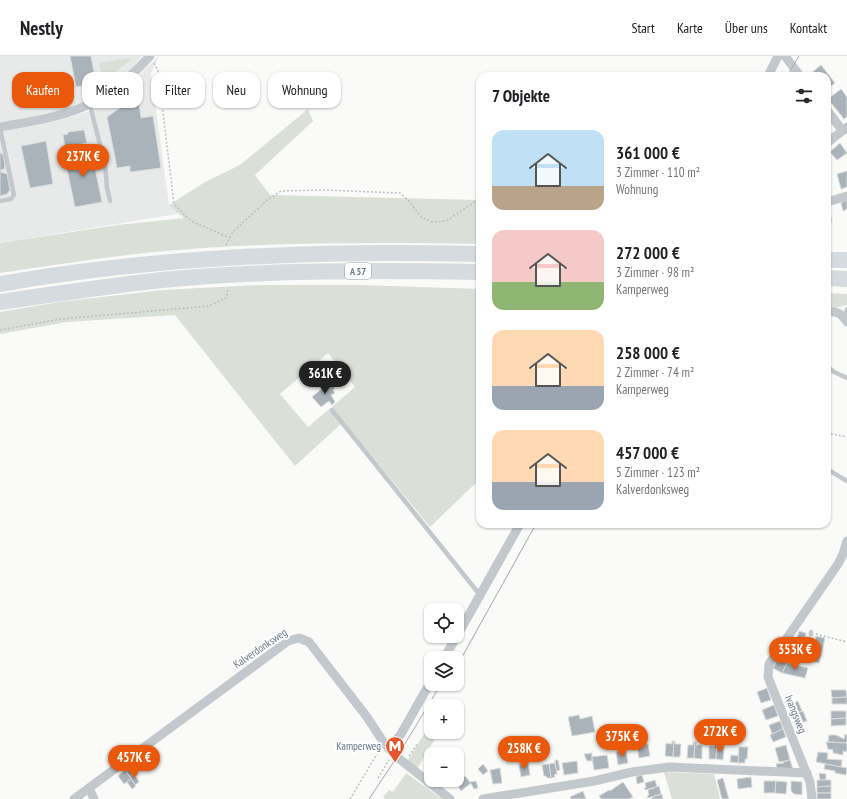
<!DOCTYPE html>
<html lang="de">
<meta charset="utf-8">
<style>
:root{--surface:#fff;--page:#f2f2f2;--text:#202124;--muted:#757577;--line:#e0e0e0;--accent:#ea580c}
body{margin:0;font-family:"PT Sans Narrow",sans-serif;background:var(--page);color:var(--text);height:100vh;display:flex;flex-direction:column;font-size:15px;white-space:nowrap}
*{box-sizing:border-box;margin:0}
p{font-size:13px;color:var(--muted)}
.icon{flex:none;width:22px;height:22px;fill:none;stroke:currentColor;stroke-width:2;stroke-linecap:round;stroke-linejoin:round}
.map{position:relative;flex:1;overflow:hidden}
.sheet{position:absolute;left:476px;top:16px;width:355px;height:456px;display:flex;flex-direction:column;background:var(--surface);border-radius:12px;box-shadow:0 1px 3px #0004}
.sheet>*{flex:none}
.banner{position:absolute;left:12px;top:16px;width:380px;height:36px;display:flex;gap:8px}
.controls{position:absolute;left:424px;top:547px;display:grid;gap:8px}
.controls a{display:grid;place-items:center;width:40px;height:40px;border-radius:8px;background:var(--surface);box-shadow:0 1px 3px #0004;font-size:20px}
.price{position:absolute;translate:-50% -34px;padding:0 9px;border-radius:14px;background:var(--accent);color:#fff;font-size:13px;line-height:26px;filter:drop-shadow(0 1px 2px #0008)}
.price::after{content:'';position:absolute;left:50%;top:24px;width:12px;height:9px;margin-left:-6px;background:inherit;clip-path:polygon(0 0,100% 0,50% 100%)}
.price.selected{background:#222;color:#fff}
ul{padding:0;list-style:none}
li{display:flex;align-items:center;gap:12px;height:100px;padding:0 16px}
li span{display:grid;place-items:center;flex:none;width:112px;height:80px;border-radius:12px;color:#555}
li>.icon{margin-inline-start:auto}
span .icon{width:48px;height:48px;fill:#fffc;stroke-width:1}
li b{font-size:17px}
h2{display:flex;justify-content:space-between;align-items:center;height:48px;padding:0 16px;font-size:17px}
.pill{padding:0 14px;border-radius:12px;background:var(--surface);box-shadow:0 1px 3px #0004;font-size:14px;line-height:36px}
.pill.selected{background:var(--accent);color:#fff}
header{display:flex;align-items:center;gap:24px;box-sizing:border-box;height:56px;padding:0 20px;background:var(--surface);border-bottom:1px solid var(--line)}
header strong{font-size:19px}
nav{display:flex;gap:22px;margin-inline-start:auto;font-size:14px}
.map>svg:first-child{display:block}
</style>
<header>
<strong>Nestly</strong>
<nav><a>Start</a><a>Karte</a><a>Über uns</a><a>Kontakt</a></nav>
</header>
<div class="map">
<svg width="847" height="743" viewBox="0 0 847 743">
<rect width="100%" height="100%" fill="#fafaf8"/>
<!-- built -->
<g fill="#e8e9e9">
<path d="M0,0H142L132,12L103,35L85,45L63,54L0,67Z"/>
<path d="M159,0L151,17L169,149L183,157L0,187V76L53,66L93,54L128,29Z"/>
</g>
<!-- green -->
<g fill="#dadfd7">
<path d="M130,2L129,5L103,26L99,7Z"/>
<path d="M308,53L313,65L255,119L270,139L480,144V188C375,186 270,186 165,195C110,200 55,209 0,217V187L118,169L184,162L169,149L205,126L240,109Z"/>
<path d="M258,229H360L480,233V325L476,329L480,333V423L430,471L332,351L355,331L328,297L280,338L308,371L329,353L341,368L295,410L175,259L67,266L0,278V256L59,246L163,234Z"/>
<path d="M827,234L829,237L847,238V249L827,254Z"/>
<path d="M431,667V676H439L417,713L408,704Z"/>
<path d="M664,716L714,718L720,743H672Z"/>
<path d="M406,717L442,743H385L383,741L389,734L393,736Z"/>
</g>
<!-- building -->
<g fill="#aab3b9" stroke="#dcdcda">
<path d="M70,0H91L96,27L76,31Z"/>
<path d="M821,9L828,18L825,20H811L810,18Z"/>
<path d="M828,18L835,27L827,33V20H825Z"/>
<path d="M841,33L847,41V61L844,63L828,43Z"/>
<path d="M138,39L141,62L153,60L161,112L130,116V110L117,112L107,61Z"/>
<path d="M84,74L87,87L81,88L82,95L70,97L68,90L65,91L63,79L68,78V76Z"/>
<path d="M46,85L53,128L30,132L21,90Z"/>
<path d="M840,87L847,97L837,104L830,96Z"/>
<path d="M91,93L102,146L75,151L64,99Z"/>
<path d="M0,96L3,99L5,109L4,113L1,114V116L7,118L10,134L7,138L0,140Z"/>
<path d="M847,115V131L841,133L837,118Z"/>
<path d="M845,145H847V153L843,155L841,147Z"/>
<path d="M827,153H829L832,166L827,167Z"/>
<path d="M330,326L335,332L333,334L335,337L331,339L335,346L332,349L329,345L321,351L312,341Z"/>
<path d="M799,575L806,577L803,589H806L804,598L788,594L791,584L796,586Z"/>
<path d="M816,580L825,582L822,596L813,594Z"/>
<path d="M784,592L793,597L782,617L773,612Z"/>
<path d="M813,594L822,596L819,607L810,605Z"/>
<path d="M787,607L808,612L805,622L782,617Z"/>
<path d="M767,632L771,644L761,647L757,636Z"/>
<path d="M831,634H846L847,641L832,642Z"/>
<path d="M847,641V648H832V642Z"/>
<path d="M798,645L802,655L792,659L789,649Z"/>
<path d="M774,649L778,660L766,664L762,654Z"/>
<path d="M803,655L807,665L796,669L792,659Z"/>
<path d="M831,655H846V662L831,663Z"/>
<path d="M579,659L580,663L592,660L595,676L572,680L568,661Z"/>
<path d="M846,662V669L831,670V663Z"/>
<path d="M780,665L783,673L772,678L769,669Z"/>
<path d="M783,673L786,681L773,686L770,679Z"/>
<path d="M845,678L847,679V687L828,686L829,679H836L844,683Z"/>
<path d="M672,685H674L673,701L665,700L666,687L672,688Z"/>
<path d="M674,685H675V688H681L680,701H673Z"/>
<path d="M693,686H695L694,702H687L688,689H693Z"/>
<path d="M695,686H697L696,689H702V703L694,702Z"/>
<path d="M826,686L847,687V696L843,695V699L833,697V694L828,693Z"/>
<path d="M715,687H717L716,703H709V690H715Z"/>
<path d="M717,687H718V690L724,691L723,704L716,703Z"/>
<path d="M648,688L650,700L639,702L637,690Z"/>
<path d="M786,689L790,704L779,706L775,692Z"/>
<path d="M739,691H748L747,703H745V707H738Z"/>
<path d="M626,695L628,707L618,709L616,696Z"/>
<path d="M818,696L828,697L827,703L842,704L841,711L816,706Z"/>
<path d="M592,697V705H587L584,698Z"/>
<path d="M607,699L609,712L594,714L592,701Z"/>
<path d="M731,699L739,700L738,707L730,706Z"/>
<path d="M555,704H558L560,714L556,715Z"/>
<path d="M790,704L793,713H777L776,708L784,707L783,706Z"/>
<path d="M577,705L578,717L564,719L562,707Z"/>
<path d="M528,707L530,719L521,721L519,709Z"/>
<path d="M555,707L557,718L554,719L555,721L551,722L549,708Z"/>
<path d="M483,708L488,715L483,719L478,713Z"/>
<path d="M549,708L551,722H547L546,720H544L542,709Z"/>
<path d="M825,708L847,712L846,719L835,717V715L824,713Z"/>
<path d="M131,709L138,718L136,720L134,717L130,721L125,714Z"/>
<path d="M500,712L502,727L493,728L490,714Z"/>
<path d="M125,714L131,723L124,728L118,720Z"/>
<path d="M134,717L139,726L135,729L130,721Z"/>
<path d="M457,717L463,723L456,728L452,724H457Z"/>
<path d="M819,717L826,718V724H820Z"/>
<path d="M642,719L644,726L637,728L636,721Z"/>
<path d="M465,720L471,727L461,735L457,728Z"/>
<path d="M751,721L752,731L738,733L737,723Z"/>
<path d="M723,722L728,740L729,743H722L717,724Z"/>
<path d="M131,723L136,730L132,733L127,726Z"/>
<path d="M655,724L657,731L645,734L644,732H646L645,727Z"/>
<path d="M817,724H831V730L817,731Z"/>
<path d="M476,725L478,732L474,733L470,726Z"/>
<path d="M764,725H776L775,737H764Z"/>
<path d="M776,725L787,726L786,738L775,737Z"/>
<path d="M791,725L802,726V739L794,738L791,735Z"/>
<path d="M623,726L633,741L629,743H601L599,740L609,734L610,735Z"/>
<path d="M659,730L661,738L648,742L647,740L649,739L648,734Z"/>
<path d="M831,730V737H817V731Z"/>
<path d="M583,735L586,743H571L570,741Z"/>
<rect x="817" y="737" width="14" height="6"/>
<path d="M662,738L663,743H652V741Z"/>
</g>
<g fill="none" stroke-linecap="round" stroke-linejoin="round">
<!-- path -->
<g stroke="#bbbfc2" stroke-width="1.5" stroke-dasharray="2 2" stroke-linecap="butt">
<path d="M154,7L158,15L174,148L191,165L230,182"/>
<path d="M226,189L233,176L267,144L281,135L324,134L400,137L409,145L421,161L432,166L446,165L476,145L480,144"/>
<path d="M0,274L61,263L209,250L227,241L228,232"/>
<path d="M827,377L847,381"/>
<path d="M816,578L847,586"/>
<path d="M409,700L418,687"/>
<path d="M378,722L389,704"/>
<path d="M350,743L380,693"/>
</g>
<!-- lane -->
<g stroke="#c3c8cc" stroke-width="4.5">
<path d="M90,49L100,89L104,95L107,132L110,145"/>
<path d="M0,72L14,139L11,143L0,145"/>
<path d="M845,262L847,253"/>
<path d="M827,310L834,316L847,322"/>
<path d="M332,354L480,539"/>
<path d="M827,413L847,425"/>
<path d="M811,578V576"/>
</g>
<!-- street -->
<g stroke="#c3c8cc" stroke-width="9">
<path d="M785,0L800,20"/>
<path d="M768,20L778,0"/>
<path d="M827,54L842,74"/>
<path d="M0,71C69,59 101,54 150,0"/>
<path d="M827,87L847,71"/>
<path d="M827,146L847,140"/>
<path d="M827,256C837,255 841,257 847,266"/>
<path d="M457,580L520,468"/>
<path d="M444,602L457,580"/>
<path d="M389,693L401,678L431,625"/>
<path d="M89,732L94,743"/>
<path d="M74,743L288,585L299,582L309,586L367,661L384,687L397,701L450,743"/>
<path d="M483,743L594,725L632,716L669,711L807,717"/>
<path d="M812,743L810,726L768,621L769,608L838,508L843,498L847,485"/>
</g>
<!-- highway -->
<g stroke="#d6dbdf" stroke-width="16">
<path d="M827,204H847"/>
<path d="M827,222L847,223"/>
<path d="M0,228C158,200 320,194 480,198"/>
<path d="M0,246C54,238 108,230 162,224C267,214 374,214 480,216"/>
</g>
<!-- tram -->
<g stroke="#a2aab0" stroke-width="1">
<path d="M787,20L799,0"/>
<path d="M457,610L536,468"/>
<path d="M369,743L397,701L441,628"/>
</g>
</g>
<!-- icons -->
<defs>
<symbol id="metro-pin" viewBox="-11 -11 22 30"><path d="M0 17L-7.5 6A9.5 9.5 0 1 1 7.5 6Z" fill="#e4572e" stroke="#fff"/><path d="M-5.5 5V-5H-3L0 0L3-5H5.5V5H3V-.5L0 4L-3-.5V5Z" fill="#fff"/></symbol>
</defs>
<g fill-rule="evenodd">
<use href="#metro-pin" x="384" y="679" width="22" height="30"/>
</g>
<g text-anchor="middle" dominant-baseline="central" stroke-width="4" stroke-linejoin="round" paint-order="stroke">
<!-- shield labels -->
<rect fill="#fff" stroke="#939fa8" stroke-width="1" x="345" y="207" width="26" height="16" rx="3"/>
<g font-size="10" font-weight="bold" fill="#657683">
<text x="358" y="215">A 57</text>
</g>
<!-- street labels -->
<g font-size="11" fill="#657683" stroke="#fff">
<text transform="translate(260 592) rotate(-34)">Kalverdonksweg</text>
<text transform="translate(796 658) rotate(68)">Ivangsweg</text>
</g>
<!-- poi labels -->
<g font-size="11" fill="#657683" stroke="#fff" text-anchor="end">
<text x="381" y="690">Kamperweg</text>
</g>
</g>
</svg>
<div class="controls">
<a><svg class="icon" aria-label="locate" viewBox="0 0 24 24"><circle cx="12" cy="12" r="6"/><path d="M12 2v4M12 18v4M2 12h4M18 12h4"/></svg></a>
<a><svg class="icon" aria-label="layers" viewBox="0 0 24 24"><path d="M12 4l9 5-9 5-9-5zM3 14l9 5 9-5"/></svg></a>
<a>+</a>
<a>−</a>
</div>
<b class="price" style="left:83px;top:122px">237K €</b>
<b class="price selected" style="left:325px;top:339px">361K €</b>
<b class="price" style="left:795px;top:615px">353K €</b>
<b class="price" style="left:720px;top:697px">272K €</b>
<b class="price" style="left:622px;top:702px">375K €</b>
<b class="price" style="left:524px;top:714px">258K €</b>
<b class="price" style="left:134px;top:723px">457K €</b>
<div class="banner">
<a class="pill selected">Kaufen</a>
<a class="pill">Mieten</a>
<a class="pill">Filter</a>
<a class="pill">Neu</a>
<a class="pill">Wohnung</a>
</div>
<section class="sheet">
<h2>7 Objekte<svg class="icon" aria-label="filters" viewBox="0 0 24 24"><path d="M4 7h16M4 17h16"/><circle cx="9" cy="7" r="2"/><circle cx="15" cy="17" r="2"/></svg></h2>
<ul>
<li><span style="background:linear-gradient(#bfe0f5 70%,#b9a48a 0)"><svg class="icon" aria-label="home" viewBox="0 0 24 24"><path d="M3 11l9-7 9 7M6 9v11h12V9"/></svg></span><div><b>361 000 €</b><p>3 Zimmer · 110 m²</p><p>Wohnung</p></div></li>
<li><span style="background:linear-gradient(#f6c9c9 65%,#8fb573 0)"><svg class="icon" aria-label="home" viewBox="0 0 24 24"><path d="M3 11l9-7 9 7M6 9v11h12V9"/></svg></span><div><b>272 000 €</b><p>3 Zimmer · 98 m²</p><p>Kamperweg</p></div></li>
<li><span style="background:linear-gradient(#ffd9b3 70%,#9aa5b1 0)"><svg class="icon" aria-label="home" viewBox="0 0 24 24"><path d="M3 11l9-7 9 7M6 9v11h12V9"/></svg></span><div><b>258 000 €</b><p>2 Zimmer · 74 m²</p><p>Kamperweg</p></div></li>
<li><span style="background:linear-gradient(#ffd9b3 65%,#9aa5b1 0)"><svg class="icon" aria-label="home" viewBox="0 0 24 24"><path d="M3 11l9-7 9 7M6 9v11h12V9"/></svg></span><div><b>457 000 €</b><p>5 Zimmer · 123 m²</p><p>Kalverdonksweg</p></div></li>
</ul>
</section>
</div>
